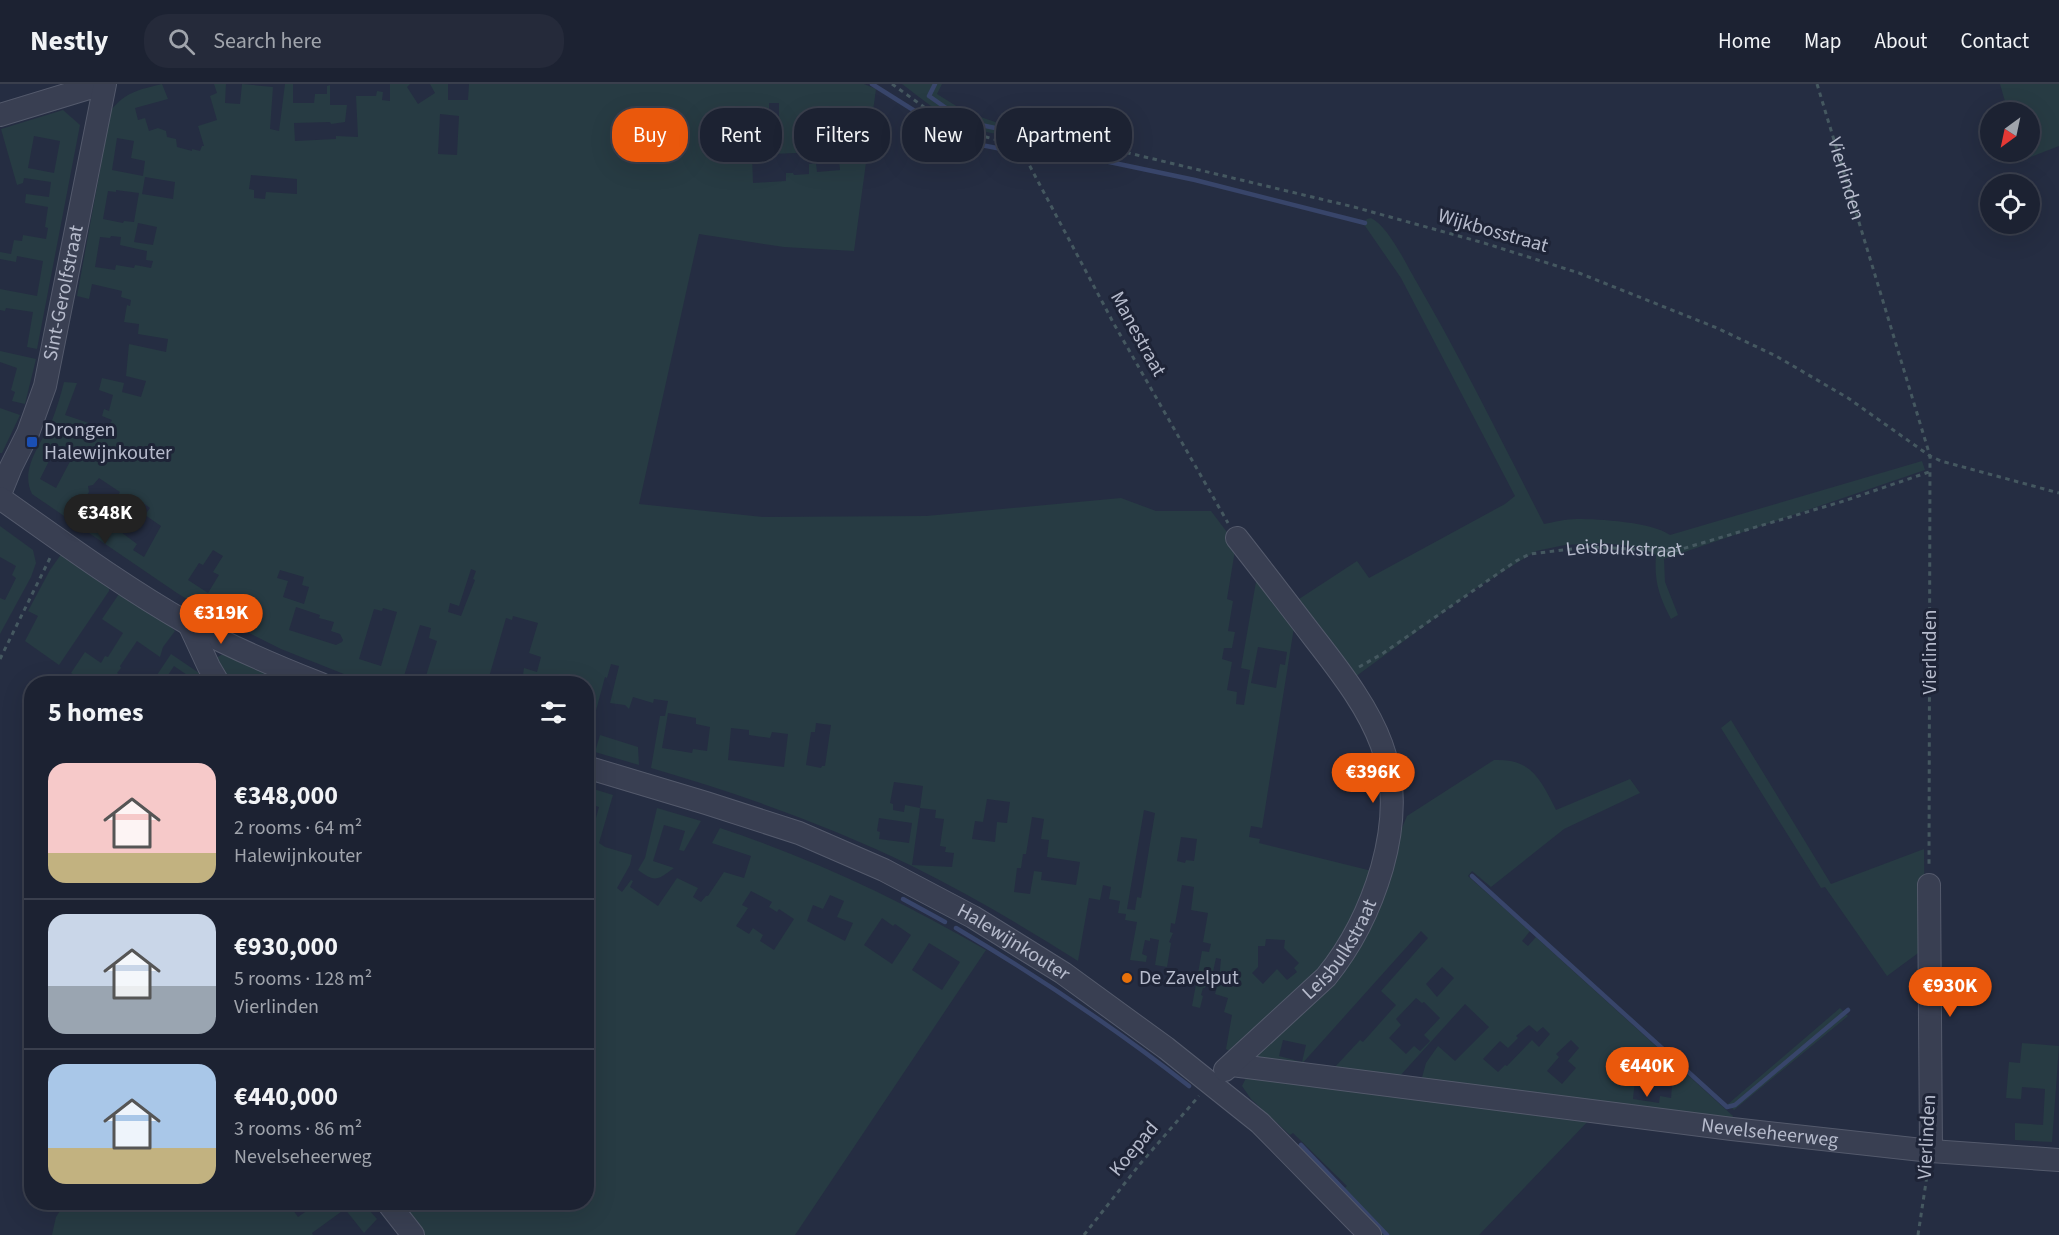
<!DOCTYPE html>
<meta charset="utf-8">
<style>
:root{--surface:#1c2232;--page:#252a3a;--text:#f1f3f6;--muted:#a0a4ac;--line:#3a3f4d;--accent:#ea580c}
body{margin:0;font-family:"Source Sans 3",sans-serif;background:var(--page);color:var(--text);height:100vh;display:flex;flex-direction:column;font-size:22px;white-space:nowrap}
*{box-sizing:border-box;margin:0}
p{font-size:20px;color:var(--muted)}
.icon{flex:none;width:33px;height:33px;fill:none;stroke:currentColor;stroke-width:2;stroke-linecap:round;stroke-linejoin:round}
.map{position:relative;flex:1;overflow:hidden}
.drawer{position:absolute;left:24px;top:592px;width:570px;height:534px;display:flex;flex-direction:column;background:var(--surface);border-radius:24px;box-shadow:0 6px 24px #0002,0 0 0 2px var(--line)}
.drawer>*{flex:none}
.guide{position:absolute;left:612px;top:24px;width:570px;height:54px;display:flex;gap:12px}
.needle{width:39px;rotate:213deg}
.fabs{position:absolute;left:1980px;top:18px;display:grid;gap:12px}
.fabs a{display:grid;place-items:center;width:60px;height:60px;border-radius:50%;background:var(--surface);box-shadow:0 6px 24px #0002,0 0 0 2px var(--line);font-size:30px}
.price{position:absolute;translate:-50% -51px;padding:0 14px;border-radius:21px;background:var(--accent);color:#fff;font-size:20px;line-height:39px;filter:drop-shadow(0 2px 3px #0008)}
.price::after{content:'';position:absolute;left:50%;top:36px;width:18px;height:14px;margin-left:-9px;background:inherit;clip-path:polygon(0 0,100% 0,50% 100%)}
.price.current{background:#222;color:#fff}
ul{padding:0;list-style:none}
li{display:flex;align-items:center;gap:18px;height:150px;padding:0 24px}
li+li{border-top:2px solid var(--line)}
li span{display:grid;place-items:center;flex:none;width:168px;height:120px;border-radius:18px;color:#555}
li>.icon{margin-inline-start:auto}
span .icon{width:72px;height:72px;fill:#fffc;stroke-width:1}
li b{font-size:26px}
h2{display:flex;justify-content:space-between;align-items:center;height:72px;padding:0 24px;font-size:26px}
.pill{padding:0 21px;border-radius:24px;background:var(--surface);box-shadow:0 6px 24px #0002,0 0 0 2px var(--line);font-size:21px;line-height:54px}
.pill.current{background:var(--accent);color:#fff}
header{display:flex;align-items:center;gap:36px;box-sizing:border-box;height:84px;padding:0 30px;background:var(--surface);border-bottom:2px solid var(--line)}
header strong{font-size:28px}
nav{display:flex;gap:33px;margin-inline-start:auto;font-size:21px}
.search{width:420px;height:54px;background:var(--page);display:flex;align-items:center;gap:15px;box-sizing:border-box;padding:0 21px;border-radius:24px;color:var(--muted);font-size:22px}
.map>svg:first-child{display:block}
</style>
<header>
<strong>Nestly</strong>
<div class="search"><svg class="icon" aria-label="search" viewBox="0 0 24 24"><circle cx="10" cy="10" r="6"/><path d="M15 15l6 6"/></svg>Search here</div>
<nav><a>Home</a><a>Map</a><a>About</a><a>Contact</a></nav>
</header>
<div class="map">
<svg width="2059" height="1151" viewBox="0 0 2059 1151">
<rect width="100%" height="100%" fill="#252d42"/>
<!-- green -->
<g fill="#273b43" fill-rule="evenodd">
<path d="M162,0L168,15L135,24L138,36L145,34L149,47L158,44L166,47L167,53L176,55L177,63L192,67V65L200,67L202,62H204L198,42L217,36L210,12L217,9L214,0H226L225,19L240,20L242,0L273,3L270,45L279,47L285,0H293V19H314L315,10H327V2L330,1V21H347L345,38L331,40L330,38L294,39L295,57L336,55V52L358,53L356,12H376L377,7L383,8L382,16L390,17V0H410L407,3L418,20L435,9L430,0H448V16H468L469,0H864L876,5L854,167L784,163L699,150L639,420L763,433L926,432L1121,414L1156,427H1211L1236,460L1227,515L1233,517L1228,547L1235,548L1232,564H1224L1222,575L1232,578L1227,606L1237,608L1236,620L1244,621L1250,586L1241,584L1257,492L1295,537L1262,744L1251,742L1249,753L1260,755L1259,759L1372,787L1363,819L1323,885L1233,969L1226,965L1232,931L1224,928L1228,914L1215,910L1219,896L1221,875L1216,874L1210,902L1206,901L1205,904H1203L1201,911L1203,912L1200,924L1192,922L1202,867L1209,868L1211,860L1203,858L1208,829L1191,826L1194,803L1182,801L1175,840L1171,839L1170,848L1173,849L1169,858L1171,859L1167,883L1155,881L1159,856L1150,854V857L1145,856L1142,870L1147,872L1146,878L1130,876L1137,838L1125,836L1126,830L1118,829L1120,817L1109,815L1111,803L1103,801L1100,816L1089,814L1078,877C1024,843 969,810 912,782C828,741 740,710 651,684L660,632H665L668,617L654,615L653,619L633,613L629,625L625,621L610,619L619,582L611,580L607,594L605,593L587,660V618L589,607L587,606L586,600H540L541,597L523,591L524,584L537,588L541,573L529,569L538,539L513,532L512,536L506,534L487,600H369L281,565L213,531L177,509L32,410C19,384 43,358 53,334C57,323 61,310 64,298L77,299L65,331L89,339L88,341L105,349L112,336L102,332L104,325L109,327L113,311L99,306L102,294L124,299L122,308L141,313L146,297L126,292L129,260L166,268L168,255L138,250L139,240L124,238L127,221L130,222L131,216L121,213L122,207L92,200L89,215L77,212L111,26C127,7 139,6 162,0ZM769,19H779V46L761,45V38L764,31L769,30ZM440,30L459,32L457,71L438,70ZM837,52L840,86L817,88L816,79L809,80V90L794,91L793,89H786V97L753,99L752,71L817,68L816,53ZM117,54L134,57L131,74L145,77L143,92L112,86ZM251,91L297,95V110L266,108L265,115L254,114V106L249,105ZM145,93L175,98L173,115L142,110ZM116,106L139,109L134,138L124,137L123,139L103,135L108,107L116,108ZM138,139L157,143L153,161L134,158ZM111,152L121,153L120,161L147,167L146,176L153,177L151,184L135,181L134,184L116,181L115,186L95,183L100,153L110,154ZM57,361L74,370L56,404L40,395ZM99,394L120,408L97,441L76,427L89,408L88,402L93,401ZM142,418L150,424L145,431L161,442L144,473L133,466L137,460L121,448ZM213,466L223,472L213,488L219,491L208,509L188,496L199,479L203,481ZM471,485L476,487L473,495L475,496L461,532L448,528L450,519L459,522ZM280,486L304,493L302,501L309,503L304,520L283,513L288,497L277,494ZM296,523L320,531L319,534L334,538L331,547L340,550L343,556L342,558L336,561L289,546ZM383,524L397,528L381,582L359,575L374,525L382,527ZM420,541L431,544L429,554L437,557L424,598L404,592ZM1258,563L1287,568L1285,581L1280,580L1276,604L1251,599ZM668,629L696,634V640L710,643L707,667L693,665L692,669L662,664ZM816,639L831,641L825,682H822L821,684L806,681L811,648H815ZM731,644L749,646V651L770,654L772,648L788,650L784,683L728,676ZM894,698L923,702L920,724L905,721L904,728L893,726V720L890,719ZM987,715L1010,718L1007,739L997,738L995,758L972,755L975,737L983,738ZM920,724L936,726L935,734L944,735L940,762L946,763L945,768L954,769L952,783L912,781ZM1144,726L1155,729L1141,814L1137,813L1135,826L1127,825ZM1032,733L1044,735L1041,755L1049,756L1047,773L1080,778L1076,801L1041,796L1042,788L1034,787L1030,810L1014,808L1017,784H1021L1023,770H1026ZM879,734L912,739L909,759L879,755L880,748L877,747ZM1181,753L1197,755L1194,777L1186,776L1185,779L1177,777ZM1266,855L1285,856L1284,864L1299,879L1294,884L1297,888L1287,896L1277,885L1263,900L1252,889L1258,883V862H1265Z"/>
<path d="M902,0H942L937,10L966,28L998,39L1033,42L1061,50C1031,51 998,54 968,43C944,34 922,15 902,0Z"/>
<path d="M2000,0H2059V62L2023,76L2020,68H2030V28H2008Z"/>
<path d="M63,26L80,41L37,265L27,263L33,228L6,224L5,227L0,226V205L37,212L43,177L17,172L16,178L0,175V168L11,170L14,156L22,157L23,151L46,155L48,144L45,143L48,123L25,119L26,110L49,113L51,98L24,94L23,99L17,101L1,45ZM34,52L60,57L54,89L28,84Z"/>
<path d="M1371,134C1388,142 1406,180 1416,197C1462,276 1502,358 1544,440C1554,438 1566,435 1577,435C1599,435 1652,438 1670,451L1922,377L1925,386L1664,475L1665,498L1678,531L1671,535C1659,512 1654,498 1656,471L1640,463L1603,459L1565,461L1536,467L1475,505L1355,593L1299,515L1357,477L1369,494L1505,420L1515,412L1401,194L1363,139L1367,135Z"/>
<path d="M0,267L36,275L25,320L12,317L15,308L11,306L17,284L0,278Z"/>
<path d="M0,324L20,331L2,369H0Z"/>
<path d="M0,442L33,466L36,479L31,493L0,550V514L5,516L16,494L12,491L16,482L0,473Z"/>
<path d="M62,469L109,499V507L59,581L25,557L38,532L28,527L50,486Z"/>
<path d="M121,507L157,529L175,547L163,563L160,573L137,557L120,582L121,584L117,589L132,600H88L71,589L85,568L101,579L105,572L108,573L123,549L102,535Z"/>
<path d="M171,570L199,589L194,600H191L193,595L174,582L162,600H151Z"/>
<path d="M221,571H227L289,599V600H225L216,574Z"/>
<path d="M1731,636L1831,800L1924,765L1925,864L1887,892L1825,803L1821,804L1721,644Z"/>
<path d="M600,651L638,663L639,681L595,668Z"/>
<path d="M1494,676C1532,674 1541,697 1556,726L1630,695L1640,709L1564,745L1491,803L1472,787L1468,792L1530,847L1522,857L1528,862L1536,853L1733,1032L1732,1037L1421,997L1426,979L1438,962L1455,977L1489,943L1465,920L1399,993L1334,984L1360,956L1363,958L1396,921L1381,907L1428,854L1421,847L1300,982L1254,975L1255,967L1317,909L1396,758L1407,732ZM1442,883L1454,894L1437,913L1426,900ZM1416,914L1422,919L1424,918L1440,934L1424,951L1430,957L1420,967L1414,962L1406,970L1389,954L1401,941L1396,935ZM1529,941L1537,948L1543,943L1550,950L1539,963L1532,956L1507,982L1505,981L1498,988L1483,975L1500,957L1508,964L1518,954L1516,952ZM1283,956L1306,961L1302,978L1279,972ZM1571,956L1579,964L1568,977L1576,984L1562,1000L1547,987L1559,973L1556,970ZM1640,990L1662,993L1661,1000L1672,1002L1671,1014L1660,1012L1659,1019L1633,1015L1635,996L1639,997Z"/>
<path d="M587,703L613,711L599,759L605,763L632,771L630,781L617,804L622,808L631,796L633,797L630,803L658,822L677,794L698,804L693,813L701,818L706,812H708L724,788L744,794L751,772L712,759L720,744C814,775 900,816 986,866L795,1151H424L402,1119H586V770L599,723L587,719ZM751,807L772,818L769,823L777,828L779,825L794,835L774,866L760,857L763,851L753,844L749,850L736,842L748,824L742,821ZM830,811L844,817L837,833L853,839L845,857L807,837L813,821L823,825ZM882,834L893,842L895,840L911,851L892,880L864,861ZM929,859L960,878L942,906L912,886Z"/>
<path d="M657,724L701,737L684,767L679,766L685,747L664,741L653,777L674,784C657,796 656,799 638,786L645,774Z"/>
<path d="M1840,924L1848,932L1734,1026L1728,1020Z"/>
<path d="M2022,959L2059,962L2052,1058L2015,1056V1039L2043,1041L2045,1005L2022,1003L2021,1015L2006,1014L2009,978L2020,979Z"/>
<path d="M1247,992L1592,1033L1479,1151H1380L1339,1109L1347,1102L1293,1049L1290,1051L1251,1015L1242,1002Z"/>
<path d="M65,1119H251L253,1121L255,1119H288L298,1133L318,1119H363L377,1135L364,1149L345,1125L312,1149L313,1151H52L56,1133Z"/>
</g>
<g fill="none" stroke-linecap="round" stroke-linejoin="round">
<!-- stream -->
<g stroke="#38456a" stroke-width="4.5">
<path d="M872,0L953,51L976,60L1007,66"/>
<path d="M935,0L929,12L966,38L1010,47L1034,48"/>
<path d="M1034,64L1057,67L1195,96L1365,139"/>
<path d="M1472,792L1727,1023L1735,1021L1848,926"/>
<path d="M903,815L945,838"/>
<path d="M956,844C1037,892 1115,944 1189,1002"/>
<path d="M1301,1061L1387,1151"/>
</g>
<defs>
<g id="minor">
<path d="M0,31L102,0"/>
<path id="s3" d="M0,410L11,383L28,349L45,302L105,0"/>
<path d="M0,414C61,457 122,502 187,539C230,563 275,582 321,600"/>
<path d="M189,540L209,583L219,600"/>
<path id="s4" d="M586,683L706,719L799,749L884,786L973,833L1063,889L1166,964L1260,1039L1370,1151"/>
<path d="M1929,801L1931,1067"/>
<path id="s5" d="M1232,981L1732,1045L1931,1067L2059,1076"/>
<path id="s6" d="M1225,986L1326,893C1353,860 1370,825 1382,784C1410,683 1375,632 1315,555C1289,521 1263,487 1237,454"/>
<path d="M388,1119L413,1151"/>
</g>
</defs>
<!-- minor casing -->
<use href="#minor" stroke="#545a6c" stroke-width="24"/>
<!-- path -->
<g stroke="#455860" stroke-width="3" stroke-dasharray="4.5 4.5" stroke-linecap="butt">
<path d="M892,0L942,36L962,46L982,52L1014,60L1054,54L1095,61L1354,123L1484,159L1579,189L1717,244L1776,272L1848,314L1930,372L1941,377L2059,409"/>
<path id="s1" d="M1817,0L1930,372L1929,782"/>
<path d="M1014,60L1025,73L1114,240L1228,439"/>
<path d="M0,575L51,472"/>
<path id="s2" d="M1359,583L1382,570L1516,477L1530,470L1588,463L1675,467L1844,417L1929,388"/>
<path d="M1084,1151L1140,1080L1199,1012"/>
<path d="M1918,1151L1928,1085"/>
</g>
<!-- minor -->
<use href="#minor" stroke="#393f52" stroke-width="22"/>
</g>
<!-- markers -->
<rect fill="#1a4fb4" stroke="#1e2437" stroke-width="2" x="26" y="352" width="12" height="12" rx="3"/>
<circle fill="#e8710a" stroke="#1e2437" stroke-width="2" cx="1127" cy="894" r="6"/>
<g text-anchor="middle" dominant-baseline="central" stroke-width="6" stroke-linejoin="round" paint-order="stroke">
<!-- street labels -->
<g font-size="20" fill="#b6bbcc" stroke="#1e2437">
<text stroke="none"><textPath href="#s1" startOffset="99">Vierlinden</textPath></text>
<text transform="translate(1493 147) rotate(16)">Wijkbosstraat</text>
<text stroke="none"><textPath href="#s3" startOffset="212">Sint-Gerolfstraat</textPath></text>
<text transform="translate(1138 250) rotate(61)">Manestraat</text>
<text stroke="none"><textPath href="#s2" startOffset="300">Leisbulkstraat</textPath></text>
<text transform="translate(1930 568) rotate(-90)">Vierlinden</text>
<text stroke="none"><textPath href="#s4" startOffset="464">Halewijnkouter</textPath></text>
<text stroke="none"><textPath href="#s6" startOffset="168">Leisbulkstraat</textPath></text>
<text stroke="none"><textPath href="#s5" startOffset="542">Nevelseheerweg</textPath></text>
<text transform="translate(1927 1053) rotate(-87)">Vierlinden</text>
<text transform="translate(1134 1065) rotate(-50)">Koepad</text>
</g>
<!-- poi labels -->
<g font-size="20" fill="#b6bbcc" stroke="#1e2437" text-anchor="start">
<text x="44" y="346">Drongen<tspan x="44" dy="23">Halewijnkouter</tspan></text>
<text x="1139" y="894">De Zavelput</text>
</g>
</g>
</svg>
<div class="fabs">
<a><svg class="needle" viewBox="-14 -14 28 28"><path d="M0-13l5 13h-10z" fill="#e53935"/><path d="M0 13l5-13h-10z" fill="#a0a4ac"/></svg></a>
<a><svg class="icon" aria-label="locate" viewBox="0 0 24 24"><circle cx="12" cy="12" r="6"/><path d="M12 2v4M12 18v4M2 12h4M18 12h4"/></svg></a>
</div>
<b class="price current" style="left:105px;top:461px">€348K</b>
<b class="price" style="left:221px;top:561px">€319K</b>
<b class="price" style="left:1373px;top:720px">€396K</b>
<b class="price" style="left:1950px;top:934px">€930K</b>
<b class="price" style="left:1647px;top:1014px">€440K</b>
<div class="guide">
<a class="pill current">Buy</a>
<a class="pill">Rent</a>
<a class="pill">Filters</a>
<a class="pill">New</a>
<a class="pill">Apartment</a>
</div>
<section class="drawer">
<h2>5 homes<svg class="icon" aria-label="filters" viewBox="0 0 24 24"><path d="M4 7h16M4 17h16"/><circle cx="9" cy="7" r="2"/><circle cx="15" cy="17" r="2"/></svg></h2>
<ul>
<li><span style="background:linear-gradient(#f6c9c9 75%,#c2b280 0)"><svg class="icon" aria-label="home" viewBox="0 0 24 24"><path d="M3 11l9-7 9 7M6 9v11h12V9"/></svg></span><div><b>€348,000</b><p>2 rooms · 64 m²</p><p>Halewijnkouter</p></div></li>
<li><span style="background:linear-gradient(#c9d6e8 60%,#9aa5b1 0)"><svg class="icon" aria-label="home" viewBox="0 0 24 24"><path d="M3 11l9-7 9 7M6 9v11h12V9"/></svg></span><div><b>€930,000</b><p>5 rooms · 128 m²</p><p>Vierlinden</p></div></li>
<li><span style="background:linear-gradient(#a9c7e8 70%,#c2b280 0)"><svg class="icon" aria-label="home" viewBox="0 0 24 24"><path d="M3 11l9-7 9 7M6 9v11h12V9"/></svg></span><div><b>€440,000</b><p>3 rooms · 86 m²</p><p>Nevelseheerweg</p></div></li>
</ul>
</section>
</div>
